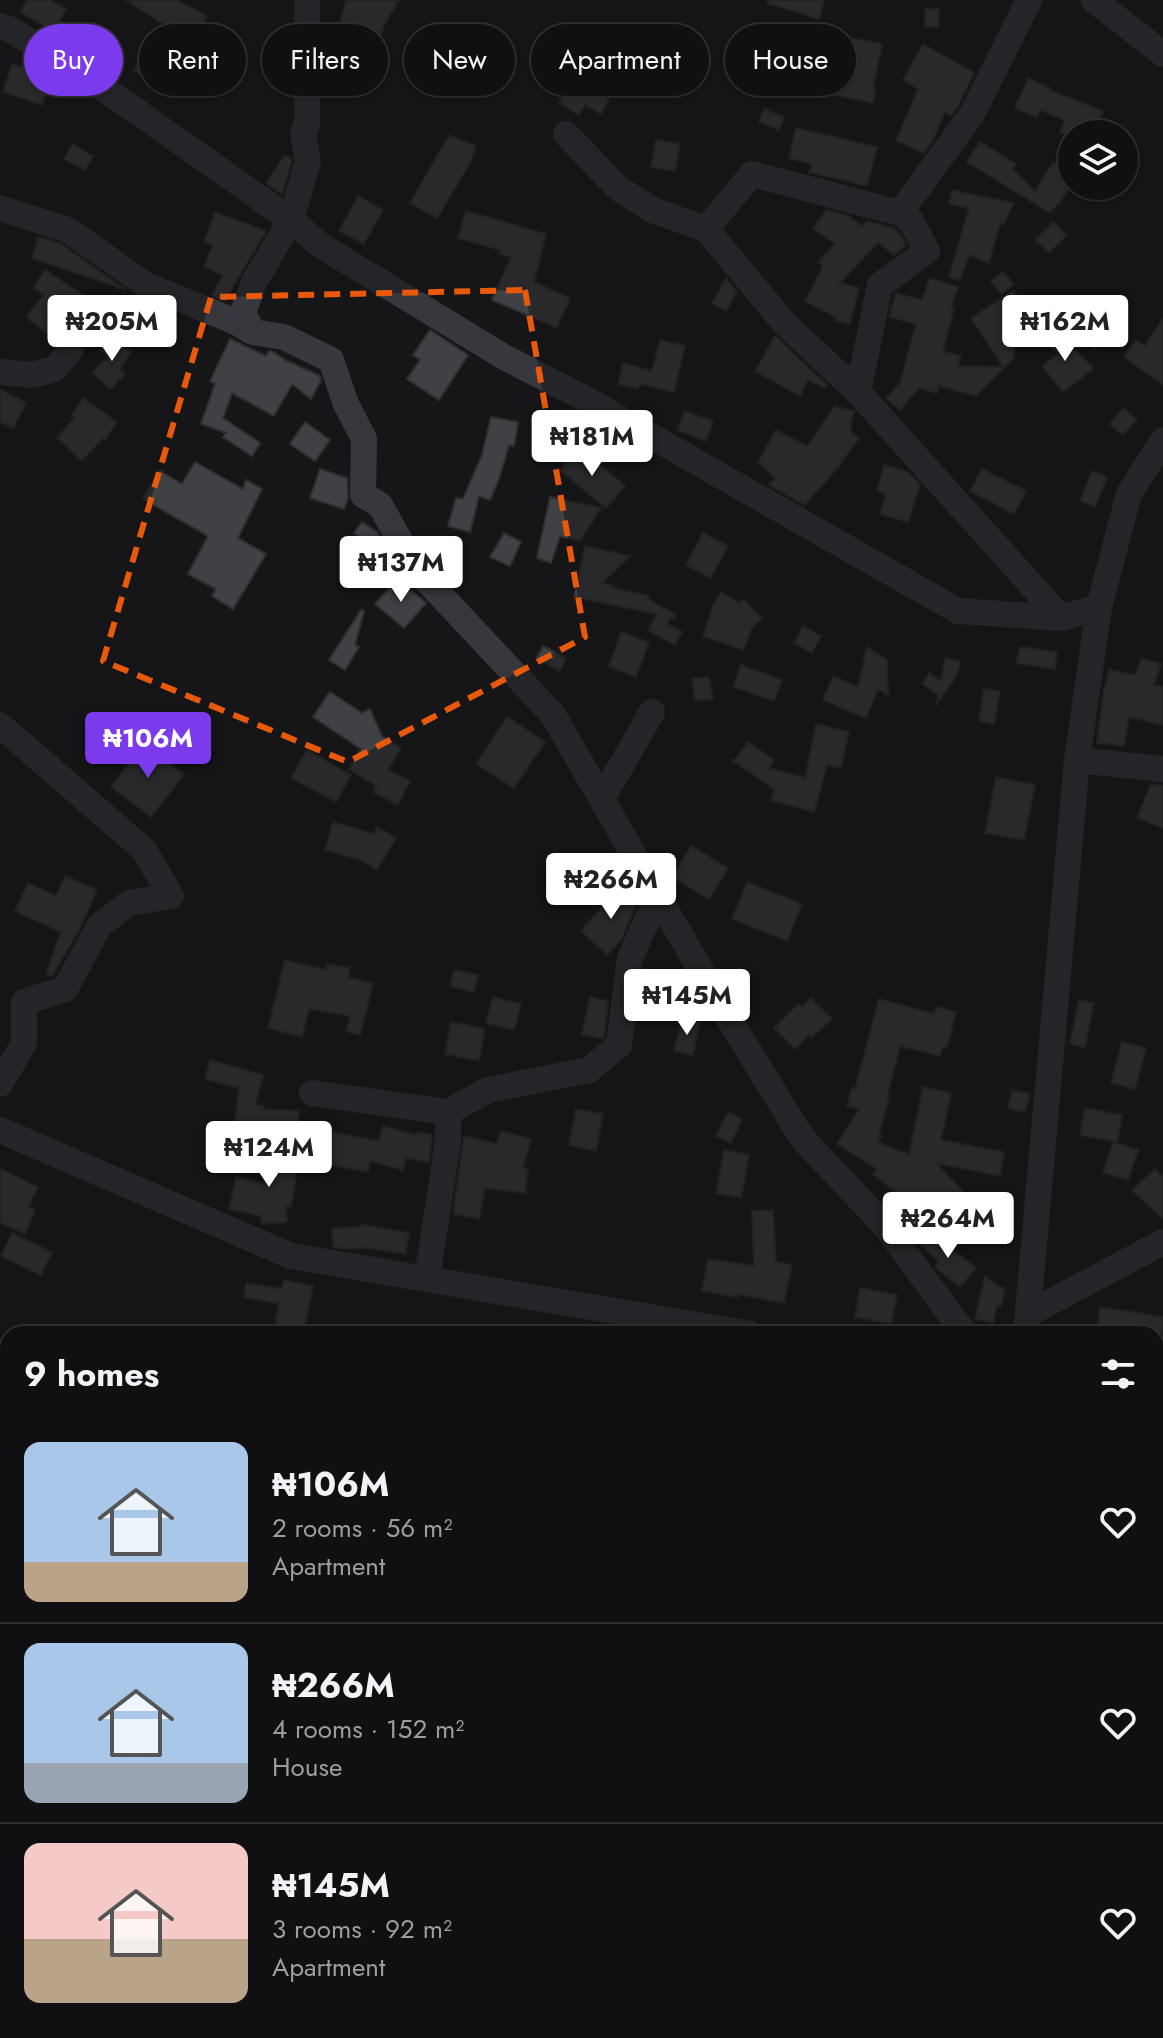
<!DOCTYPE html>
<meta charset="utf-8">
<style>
:root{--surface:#101012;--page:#1e1e20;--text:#f1f3f6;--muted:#9c9d9f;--line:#303032;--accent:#7c3aed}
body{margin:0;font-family:Jost,sans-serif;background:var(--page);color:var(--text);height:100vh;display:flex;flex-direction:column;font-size:30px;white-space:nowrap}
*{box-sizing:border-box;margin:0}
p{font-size:26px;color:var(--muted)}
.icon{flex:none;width:44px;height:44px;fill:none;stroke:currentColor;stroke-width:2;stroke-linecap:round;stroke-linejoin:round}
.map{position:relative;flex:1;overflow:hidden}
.drawer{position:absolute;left:0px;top:1326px;width:1164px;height:712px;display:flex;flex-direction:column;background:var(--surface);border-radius:24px 24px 0 0;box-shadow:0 2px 6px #0004,0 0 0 2px var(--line)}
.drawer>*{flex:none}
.guide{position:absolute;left:24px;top:24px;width:1116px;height:72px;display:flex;gap:16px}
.controls{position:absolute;left:1058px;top:120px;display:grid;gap:16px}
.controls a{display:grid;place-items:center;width:80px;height:80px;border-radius:50%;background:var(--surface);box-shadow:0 2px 6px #0004,0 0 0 2px var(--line);font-size:40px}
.price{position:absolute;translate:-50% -68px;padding:0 18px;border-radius:8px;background:#fff;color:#222;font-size:26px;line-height:52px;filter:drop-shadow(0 2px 4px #0008)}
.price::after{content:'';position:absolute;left:50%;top:48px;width:24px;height:18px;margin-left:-12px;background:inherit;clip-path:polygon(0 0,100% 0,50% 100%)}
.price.current{background:var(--accent);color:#fff}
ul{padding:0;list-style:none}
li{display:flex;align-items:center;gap:24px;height:200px;padding:0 24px}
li+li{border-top:2px solid var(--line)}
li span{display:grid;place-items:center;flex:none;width:224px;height:160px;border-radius:16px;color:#555}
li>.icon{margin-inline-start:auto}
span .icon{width:96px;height:96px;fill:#fffc;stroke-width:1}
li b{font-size:34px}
h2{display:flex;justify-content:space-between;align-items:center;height:96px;padding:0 24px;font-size:34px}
.chip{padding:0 28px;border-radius:36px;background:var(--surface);box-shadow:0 2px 6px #0004,0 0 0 2px var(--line);font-size:28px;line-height:72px}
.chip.current{background:var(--accent);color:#fff}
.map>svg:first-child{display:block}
</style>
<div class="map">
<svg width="1163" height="2038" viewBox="0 0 1163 2038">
<rect width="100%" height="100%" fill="#161618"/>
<!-- building -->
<g fill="#404145" stroke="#303034" stroke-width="2">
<path d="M27,0H50L66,9L54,31L20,12Z"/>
<path d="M125,0H177L207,16L181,64L201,73L190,97L134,71L145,48L160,55L173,30Z"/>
<path d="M346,0H399L384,25L376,54L335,43Z"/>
<path d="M768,0H824L819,19L767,3Z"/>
<path d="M925,8L939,9L938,27H925Z"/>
<path d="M562,29L584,43L562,77L539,62Z"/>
<path d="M840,36L882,44L873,88H876L873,103L825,93L828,79L831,80Z"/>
<path d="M923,44L974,73L958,106L951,116L945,112L932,142L924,153L896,141L918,89L903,80Z"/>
<path d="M12,64L51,77L42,105L3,92Z"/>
<path d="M1028,78L1050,88L1049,90L1103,111L1094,134L1078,128L1076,134H1072V137L1060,133L1065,120L1040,110L1037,118L1015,108Z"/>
<path d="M573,79L609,100L601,114L585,105L579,115L559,103Z"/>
<path d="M764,109L784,117L779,130L759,122Z"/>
<path d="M796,128L877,147L867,186L809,172L812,164L789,158Z"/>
<path d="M449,135L476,146L469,165L437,218L410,203Z"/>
<path d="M656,140L680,144L675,171L651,167Z"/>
<path d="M980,142L1016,164L1012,169L1035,191L1053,162L1072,173V183L1061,201L1050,213L967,162Z"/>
<path d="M72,144L93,156L85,170L64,159Z"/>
<path d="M285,155L292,160L282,194L266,183Z"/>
<path d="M952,190L1014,203L1003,225L1000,223L989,263L969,255L960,280L949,277L969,208L949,204Z"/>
<path d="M358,196L383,210L364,244L339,231Z"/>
<path d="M827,210L848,216L862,226L867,221L893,228L899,233L906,245L894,255L878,242L840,283L859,288L850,324L835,320L836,317L805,301L823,266L818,262L835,244L813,228Z"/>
<path d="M466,211L546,234L534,282L570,298L557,328L492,300L511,257L499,254L500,250L458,238Z"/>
<path d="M215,212L266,231L225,300L212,295L223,275L204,267L213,245L204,242Z"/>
<path d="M1053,222L1067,235L1049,253L1035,240Z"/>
<path d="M38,237L61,244L126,290L32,258Z"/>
<path d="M45,270L110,313L98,331L66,309L47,333L26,317L44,295L33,288Z"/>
<path d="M1003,272L1014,284L1001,294L991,281Z"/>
<path d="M726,278L737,292L726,311L712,303Z"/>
<path d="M930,278L958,287L951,307L954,308L943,351L961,356L958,366L1003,367L971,318L1013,291L1026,307L1012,318L1015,321L1014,357L976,396L939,386L937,393L919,388L900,410L886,398L900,383L916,324L890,317L891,309L896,293L922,300Z"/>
<path d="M1092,304L1110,342L1094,349L1076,311Z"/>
<path d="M1163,318V385L1124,357L1136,340L1145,346Z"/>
<path d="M1052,329L1094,368L1063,392L1042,366L1058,354L1043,339Z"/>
<path d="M430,330L468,355L439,400L407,379L420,360L413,355Z"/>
<path d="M775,336L827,385L825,388L808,380L800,396L755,371Z"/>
<path d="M107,337L131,352L120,369L125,374L110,389L92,373L108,356L99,350Z"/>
<path d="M230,339L266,356L269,351L273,352L287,361L320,376L321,380L311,399L292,384L274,416L232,393L223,418L260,443L252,456L223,437L226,433L201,424L215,384L210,381Z"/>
<path d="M660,340L685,346L674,392L640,384L638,389L618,384L623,363L652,371Z"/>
<path d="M0,389L26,403L13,428L0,422Z"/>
<path d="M83,398L117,422L105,440L103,438L82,461L57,438L75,418L71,416Z"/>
<path d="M835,406L854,411L851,423V432L859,438L838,467L805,505L769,485L775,478L758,462L776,430L807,446Z"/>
<path d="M1123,408L1137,419L1123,435L1110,424Z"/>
<path d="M685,411L713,421L706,441L677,430Z"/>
<path d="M491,417L518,422L514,446L509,445L499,479L490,500L479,496L470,532L448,526L456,498L463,499L482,455Z"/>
<path d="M305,422L330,440L315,461L290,444Z"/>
<path d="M579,447L625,486L606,508L560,470Z"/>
<path d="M195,462L243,489L246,480L262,489L238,538L266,554L233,609L212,596L216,589L188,574L208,536L143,499L160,471L182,484Z"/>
<path d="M884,465L908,472L920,484L908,522L880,514L886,494L877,491Z"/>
<path d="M320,469L347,478L348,498L344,509L310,498Z"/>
<path d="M982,469L1026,491L1014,514L970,491Z"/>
<path d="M1092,471L1107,477L1095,507L1080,501Z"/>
<path d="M550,497L601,508L580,541L560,536L551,563L537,558Z"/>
<path d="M362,522L377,532L392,560L354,533Z"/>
<path d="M504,533L521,542L510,566L490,557Z"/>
<path d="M703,533L728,546L711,578L686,565Z"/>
<path d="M585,546L630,556L602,583L614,586L613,588L649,596L648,599L676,615L675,618L671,617L667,624L682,632L675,645L648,630L657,614L574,597Z"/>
<path d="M398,579L426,603L404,628L375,604Z"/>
<path d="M721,592L739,603L744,599L762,619L752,627L744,650L703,636L713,606Z"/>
<path d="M361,610L364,611L355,645L359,647L345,670L329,660Z"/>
<path d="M803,626L821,636L812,653L794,643Z"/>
<path d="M621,632L649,642L636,677L609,667Z"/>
<path d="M543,646L566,658L560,671L536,659Z"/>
<path d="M867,647L887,660L888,695L878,689L866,718L823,700L833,676L858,687Z"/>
<path d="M1020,647L1057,652L1055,669L1016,663Z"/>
<path d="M945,658L960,661L957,675L936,706L938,695L922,684L929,673L941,681Z"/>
<path d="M1141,658L1161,664L1154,685L1163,687V725L1129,717L1124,746L1097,743L1104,688H1105L1109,670L1136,675Z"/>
<path d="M741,665L782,680L774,701L733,687Z"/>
<path d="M709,677L713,699L695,701L692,679Z"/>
<path d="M984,689L1000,691L994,724L979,721Z"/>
<path d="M330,692L362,713L370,709L382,736L401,748L388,770L410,781L398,805L373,792L376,786L349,769L361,749L313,717Z"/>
<path d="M507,717L545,742L514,788L476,764Z"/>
<path d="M816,724L849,732L841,768L827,765L814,812L771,800L774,789L732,760L736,759L748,742L774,760L769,768L805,778Z"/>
<path d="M144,744L184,774L151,817L111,787Z"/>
<path d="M307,750L351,775L336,802L291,778Z"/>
<path d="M996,777L1035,785L1024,840L985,833Z"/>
<path d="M1151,784L1163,786V828L1137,818Z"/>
<path d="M333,822L374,834L377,827L396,838L377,870L361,860L325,850Z"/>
<path d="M691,846L728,868L709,899L672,877Z"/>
<path d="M65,876L97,890L79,930L52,976L46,974L61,932L15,911L28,883L56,896Z"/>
<path d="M747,882L802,904L787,941L732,919Z"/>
<path d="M622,886L638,901L621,940L607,955L581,931Z"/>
<path d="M285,960L326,970L327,964L350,968L348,977L373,984L360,1035L346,1031L350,1016L309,1009L302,1037L268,1028Z"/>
<path d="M454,970L478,975L474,992L450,986Z"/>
<path d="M493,997L521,1004L514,1030L486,1023Z"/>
<path d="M590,997L608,1001L604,1037L602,1039L582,1034Z"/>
<path d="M811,998L832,1019L811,1038L809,1035L795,1049L774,1028L798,1004L802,1007Z"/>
<path d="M879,999L934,1014L936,1007L956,1012L947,1048L942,1047L940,1056L900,1046L887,1097L889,1098L879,1135L881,1137L878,1142L909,1155L923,1087L951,1093L941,1140L1004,1152L1000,1176L936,1163L963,1191L917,1236L906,1228L887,1205L897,1193L873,1174L877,1169L837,1144L859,1109L847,1106L852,1088L855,1089Z"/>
<path d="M1079,1000L1094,1003L1085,1047L1070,1044Z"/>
<path d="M682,1018L700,1022L693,1055L674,1051Z"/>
<path d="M451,1022L485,1029L479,1061L445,1054Z"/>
<path d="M1122,1042L1146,1048L1135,1089L1111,1083Z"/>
<path d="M210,1060L263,1075L255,1105L264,1106L263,1109L299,1111L298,1126L235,1122L239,1088L205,1079Z"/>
<path d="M1012,1090L1030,1094L1025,1112L1008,1108Z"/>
<path d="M1085,1108L1122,1115L1117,1142L1080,1135Z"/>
<path d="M576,1109L603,1114L596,1151L569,1145Z"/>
<path d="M728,1112L742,1119L731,1143L716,1136Z"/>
<path d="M383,1126L416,1135L417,1132L432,1135L429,1162L406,1158L403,1170L370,1161L368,1172L316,1162L322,1130L379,1141Z"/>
<path d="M501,1131L531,1139L523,1168L528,1169L525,1193L485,1188L479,1219L453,1214L464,1136L497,1144Z"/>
<path d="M1113,1142L1138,1150L1128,1180L1103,1172Z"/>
<path d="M273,1146L300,1153L291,1207L286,1206L287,1222L262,1224L261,1216L229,1209L236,1177L264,1184Z"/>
<path d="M724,1150L749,1155L741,1198L716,1193Z"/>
<path d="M0,1169L38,1187L28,1207L35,1210L25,1234L0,1223Z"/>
<path d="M1155,1169L1163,1177V1219L1132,1190Z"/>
<path d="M773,1210L776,1262L792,1265L784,1303L738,1294V1297L702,1291L708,1259L754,1266L752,1211Z"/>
<path d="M360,1224L409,1233L405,1254L370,1248L346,1249L333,1247L332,1228L360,1227Z"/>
<path d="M928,1231L976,1268L960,1287L936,1268L935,1266L939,1261L918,1243Z"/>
<path d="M12,1233L52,1252L41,1275L1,1256Z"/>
<path d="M985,1276L999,1287L1005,1288L1001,1306L997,1305L993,1323L975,1319Z"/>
<path d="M284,1280L313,1286L303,1334H273L279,1304L244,1297L246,1283L282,1289Z"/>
<path d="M860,1288L897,1295L891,1324L855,1317Z"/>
<path d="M1100,1307L1163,1317V1334H1096Z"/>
</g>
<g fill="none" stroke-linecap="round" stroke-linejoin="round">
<!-- minor -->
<g stroke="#37383d" stroke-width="26">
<path d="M307,0V123L303,134L308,161L291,220L254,282L243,313L253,332L284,337L331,360L346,404L364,439L363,495L380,505L416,569L553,715L723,1009L802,1138L886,1227L959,1326L968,1334"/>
<path d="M1094,0L1163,54"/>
<path d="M0,26L12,30L116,97L291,220L320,245L504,357L586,399L958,611L1061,618L1099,607"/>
<path d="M566,134L618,188L652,210L706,229L785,324L858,392L1061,618"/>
<path d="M0,208L68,230L146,285L236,322L253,332"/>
<path d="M900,213L972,114L1029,0"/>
<path d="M706,229L752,174L900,213L911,221L927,251L880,285L858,392"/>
<path d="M0,372L32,375L55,369L71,349"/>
<path d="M0,725L144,850L171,896L129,903L99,926L65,989L24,1002V1043L0,1084"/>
<path d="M1077,760L1163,769"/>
<path d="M602,799L652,712"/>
<path d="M312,1093L448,1112L488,1090L589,1070L619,1045L630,958L658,895"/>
<path d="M0,1130L291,1256L750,1334"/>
<path d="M427,1279L448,1141V1112"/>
<path d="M1028,1314L1163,1242"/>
<path d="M1026,1334L1077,760L1099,607L1129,494L1163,440"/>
<path d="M0,1408L8,1410"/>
<path d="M1156,1409L1163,1410"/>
<path d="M0,1644L8,1649"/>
<path d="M1156,1647L1163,1656"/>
<path d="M1156,1874L1163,1871"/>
<path d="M32,2038L36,2030"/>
<path d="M981,2038L982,2030"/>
</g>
</g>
<!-- marked area -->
<path d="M0 0H1163V2038H0ZM525,290L585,637L348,762L103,661L211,297Z" fill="#161618" fill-opacity=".55" fill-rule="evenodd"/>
<path fill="none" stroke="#e8590c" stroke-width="6" stroke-dasharray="16 10" stroke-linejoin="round" d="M525,290L585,637L348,762L103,661L211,297Z"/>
</svg>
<div class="controls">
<a><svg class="icon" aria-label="layers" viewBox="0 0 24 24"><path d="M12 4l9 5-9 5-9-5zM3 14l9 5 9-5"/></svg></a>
</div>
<b class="price" style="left:112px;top:363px">₦205M</b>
<b class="price" style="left:1065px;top:363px">₦162M</b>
<b class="price" style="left:592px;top:478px">₦181M</b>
<b class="price" style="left:401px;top:604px">₦137M</b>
<b class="price current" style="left:148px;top:780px">₦106M</b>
<b class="price" style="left:611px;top:921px">₦266M</b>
<b class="price" style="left:687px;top:1037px">₦145M</b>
<b class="price" style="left:269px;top:1189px">₦124M</b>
<b class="price" style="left:948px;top:1260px">₦264M</b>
<div class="guide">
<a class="chip current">Buy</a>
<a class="chip">Rent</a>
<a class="chip">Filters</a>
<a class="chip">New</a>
<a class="chip">Apartment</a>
<a class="chip">House</a>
</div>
<section class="drawer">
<h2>9 homes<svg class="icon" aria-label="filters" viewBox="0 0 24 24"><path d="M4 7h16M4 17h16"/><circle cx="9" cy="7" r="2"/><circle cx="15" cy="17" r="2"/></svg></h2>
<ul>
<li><span style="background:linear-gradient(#a9c7e8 75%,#b9a48a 0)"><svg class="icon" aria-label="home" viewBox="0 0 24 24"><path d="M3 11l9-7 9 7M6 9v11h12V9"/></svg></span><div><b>₦106M</b><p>2 rooms · 56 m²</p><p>Apartment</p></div><svg class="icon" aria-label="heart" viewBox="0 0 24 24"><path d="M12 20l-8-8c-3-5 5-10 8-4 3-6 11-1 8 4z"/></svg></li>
<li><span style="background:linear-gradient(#a9c7e8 75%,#9aa5b1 0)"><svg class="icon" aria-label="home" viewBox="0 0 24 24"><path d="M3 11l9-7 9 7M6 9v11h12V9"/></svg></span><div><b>₦266M</b><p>4 rooms · 152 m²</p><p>House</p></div><svg class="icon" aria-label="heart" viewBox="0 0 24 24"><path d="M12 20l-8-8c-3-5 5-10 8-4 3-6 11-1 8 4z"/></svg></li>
<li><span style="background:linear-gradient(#f6c9c9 60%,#b9a48a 0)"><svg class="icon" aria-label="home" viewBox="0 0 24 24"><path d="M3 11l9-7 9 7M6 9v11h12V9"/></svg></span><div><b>₦145M</b><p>3 rooms · 92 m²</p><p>Apartment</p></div><svg class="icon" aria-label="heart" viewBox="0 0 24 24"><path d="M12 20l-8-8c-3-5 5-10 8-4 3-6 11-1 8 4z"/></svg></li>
</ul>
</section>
</div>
